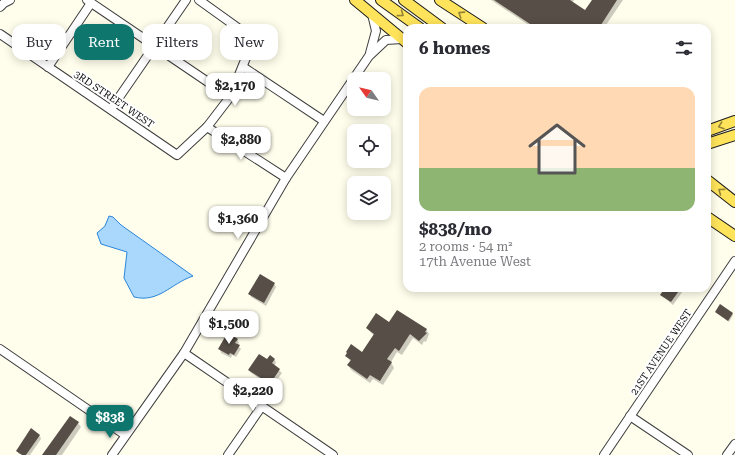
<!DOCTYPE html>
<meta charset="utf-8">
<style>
:root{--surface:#fff;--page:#f7f7f7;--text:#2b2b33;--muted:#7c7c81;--accent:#0f766e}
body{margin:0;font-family:"Roboto Serif",serif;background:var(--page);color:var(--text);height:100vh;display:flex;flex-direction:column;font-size:15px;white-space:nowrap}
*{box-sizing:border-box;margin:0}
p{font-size:13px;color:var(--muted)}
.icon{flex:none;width:22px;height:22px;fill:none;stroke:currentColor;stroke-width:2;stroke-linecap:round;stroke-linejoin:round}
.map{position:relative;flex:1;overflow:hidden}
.details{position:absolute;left:403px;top:24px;width:308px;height:268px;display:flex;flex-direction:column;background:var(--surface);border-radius:12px;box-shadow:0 2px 10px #0003}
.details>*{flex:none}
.top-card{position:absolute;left:12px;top:24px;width:331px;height:36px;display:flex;gap:8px}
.needle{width:26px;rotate:304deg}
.buttons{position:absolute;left:347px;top:72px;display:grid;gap:8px}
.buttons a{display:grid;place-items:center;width:44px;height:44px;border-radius:8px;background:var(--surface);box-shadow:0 2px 10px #0003;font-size:20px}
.price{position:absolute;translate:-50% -34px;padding:0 9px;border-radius:8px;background:#fff;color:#222;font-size:13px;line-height:26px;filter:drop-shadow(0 1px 2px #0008)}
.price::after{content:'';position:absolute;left:50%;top:24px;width:12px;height:9px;margin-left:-6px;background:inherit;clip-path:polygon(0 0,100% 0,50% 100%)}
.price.current{background:var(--accent);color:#fff}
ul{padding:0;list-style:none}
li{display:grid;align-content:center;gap:8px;height:212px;padding:0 16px}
li span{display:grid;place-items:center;height:124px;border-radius:12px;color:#555}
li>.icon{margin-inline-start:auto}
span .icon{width:72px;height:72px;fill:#fffc;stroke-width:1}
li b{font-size:17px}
h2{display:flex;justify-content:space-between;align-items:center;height:48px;padding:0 16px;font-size:17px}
.pill{padding:0 14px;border-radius:12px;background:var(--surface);box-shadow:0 2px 10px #0003;font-size:14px;line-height:36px}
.pill.current{background:var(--accent);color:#fff}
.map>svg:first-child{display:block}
</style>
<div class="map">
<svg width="735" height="455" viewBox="0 0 735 455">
<rect width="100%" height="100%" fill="#fffdeb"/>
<!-- water -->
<path fill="#aad7fc" stroke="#2a86da" d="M109,216L113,217L121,225L193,276C170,284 159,303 134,297L124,278L127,252L101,244L97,233L105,226Z"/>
<!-- shadow -->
<g fill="#0003">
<path d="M491,0H574L572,3L586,11L593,0H623L604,28H533Z"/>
<path d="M274,284L276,287L266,306L251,297L250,294Z"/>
<path d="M666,288H685L673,305L661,295Z"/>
<path d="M716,312L732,313L733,315L729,322Z"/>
<path d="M389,324L426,329L429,334L426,342L424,341L422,345L413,338L402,355L397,352L391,362L394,368L383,385L373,379L370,383L351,370L348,365L351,362L346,356L362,353L374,336L367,328Z"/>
<path d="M237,339L239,343L237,345L241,349L236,357L232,355L231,358L221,353L220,349Z"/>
<path d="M275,360L276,363L274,366L282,373L272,387L251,373L249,370L267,361Z"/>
<path d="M78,423L81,427L62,455H44Z"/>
<path d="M40,436L41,439L30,455L19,454L17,451Z"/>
</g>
<!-- building -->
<g fill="#564e47">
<path d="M494,0H570L585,10L592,0H617L599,28H536Z"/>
<path d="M260,274L275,283L264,303L248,294Z"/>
<path d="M665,288H681L671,302L660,295Z"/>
<path d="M720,304L733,313L728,321L715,312Z"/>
<path d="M397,310L427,329L425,332L427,333L419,341L410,334L399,351L395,348L387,359L392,362L380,381L370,375L367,379L347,365L351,360L345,356L347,353L346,352L351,344L362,352L374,334L366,328L376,313L389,322Z"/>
<path d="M230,334L238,339L235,343L240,345L234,355L230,353L229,355L218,349L225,337L227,338Z"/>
<path d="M259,354L267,359L270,355L275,359L272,363L280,369L270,384L248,370Z"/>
<path d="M70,416L79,422L56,455H42Z"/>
<path d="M31,428L40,435L26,455H22L16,451Z"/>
</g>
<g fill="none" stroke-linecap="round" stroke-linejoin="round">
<defs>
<g id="minor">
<path d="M87,0L230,97"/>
<path d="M0,7L4,3L10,0"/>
<path d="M0,34L177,155L207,127L230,97L252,43V38L199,0"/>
<path d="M370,53L376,31L372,14"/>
<path d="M48,67L91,3"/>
<path d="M243,67L324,121"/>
<path d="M111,109L186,0"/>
<path d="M207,127L286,178"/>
<path d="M0,349L125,435"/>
<path d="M184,353L333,455"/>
<path d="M630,416L688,455"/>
<path d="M112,455L184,353L286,178L369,56L386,40L402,39"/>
<path d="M228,455L262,406"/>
<path d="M604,455L735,261"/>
<path d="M727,455L735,444"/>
</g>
<g id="major">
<path d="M355,0L407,43"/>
<path d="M381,0L420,28"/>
<path d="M404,0L442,28"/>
<path d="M440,0L483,28"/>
<path d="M707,131L735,121"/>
<path d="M707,144L735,135"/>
<path d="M707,180L735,202"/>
<path d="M707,217L735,236"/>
</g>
</defs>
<!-- minor casing -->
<use href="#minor" stroke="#3f3f3f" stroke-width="10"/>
<!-- major casing -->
<use href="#major" stroke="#1d1d1d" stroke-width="12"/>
<!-- minor -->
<use href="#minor" stroke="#fff" stroke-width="8"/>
<!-- major -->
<use href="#major" stroke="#ffe45b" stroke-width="10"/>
</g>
<!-- one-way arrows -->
<defs><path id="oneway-chevron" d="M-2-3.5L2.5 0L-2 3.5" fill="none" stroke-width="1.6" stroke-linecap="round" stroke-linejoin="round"/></defs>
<g stroke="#928337">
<use href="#oneway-chevron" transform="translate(401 14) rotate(36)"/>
<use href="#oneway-chevron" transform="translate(461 14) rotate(-147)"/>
<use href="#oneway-chevron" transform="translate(721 126) rotate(161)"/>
<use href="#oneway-chevron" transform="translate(721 191) rotate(-143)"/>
</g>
<g text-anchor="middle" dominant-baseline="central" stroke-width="4" stroke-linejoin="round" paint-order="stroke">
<!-- street labels -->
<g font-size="10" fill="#0c0c0c" stroke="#fff">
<text transform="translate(114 99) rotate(34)">3RD STREET WEST</text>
<text transform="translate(661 352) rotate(-56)">21ST AVENUE WEST</text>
</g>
</g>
</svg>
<div class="buttons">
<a><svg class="needle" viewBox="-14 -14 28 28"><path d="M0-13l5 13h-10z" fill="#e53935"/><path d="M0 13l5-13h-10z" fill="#7c7c81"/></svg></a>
<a><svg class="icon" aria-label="locate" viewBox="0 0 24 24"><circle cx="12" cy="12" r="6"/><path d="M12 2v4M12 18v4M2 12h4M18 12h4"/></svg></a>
<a><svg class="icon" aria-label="layers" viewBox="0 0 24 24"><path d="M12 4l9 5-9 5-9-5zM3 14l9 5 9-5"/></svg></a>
</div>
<b class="price" style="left:235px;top:107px">$2,170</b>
<b class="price" style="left:241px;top:161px">$2,880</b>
<b class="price" style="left:238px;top:240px">$1,360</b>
<b class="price" style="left:229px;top:345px">$1,500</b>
<b class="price" style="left:253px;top:412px">$2,220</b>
<b class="price current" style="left:110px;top:439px">$838</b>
<div class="top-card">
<a class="pill">Buy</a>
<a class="pill current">Rent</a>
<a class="pill">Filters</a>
<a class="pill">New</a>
</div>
<section class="details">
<h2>6 homes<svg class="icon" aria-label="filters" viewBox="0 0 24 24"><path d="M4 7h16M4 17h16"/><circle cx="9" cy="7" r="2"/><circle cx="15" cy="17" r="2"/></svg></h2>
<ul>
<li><span style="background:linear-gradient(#ffd9b3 65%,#8fb573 0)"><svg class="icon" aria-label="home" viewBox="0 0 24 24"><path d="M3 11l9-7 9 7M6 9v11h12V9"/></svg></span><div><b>$838/mo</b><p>2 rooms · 54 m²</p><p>17th Avenue West</p></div></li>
</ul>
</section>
</div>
